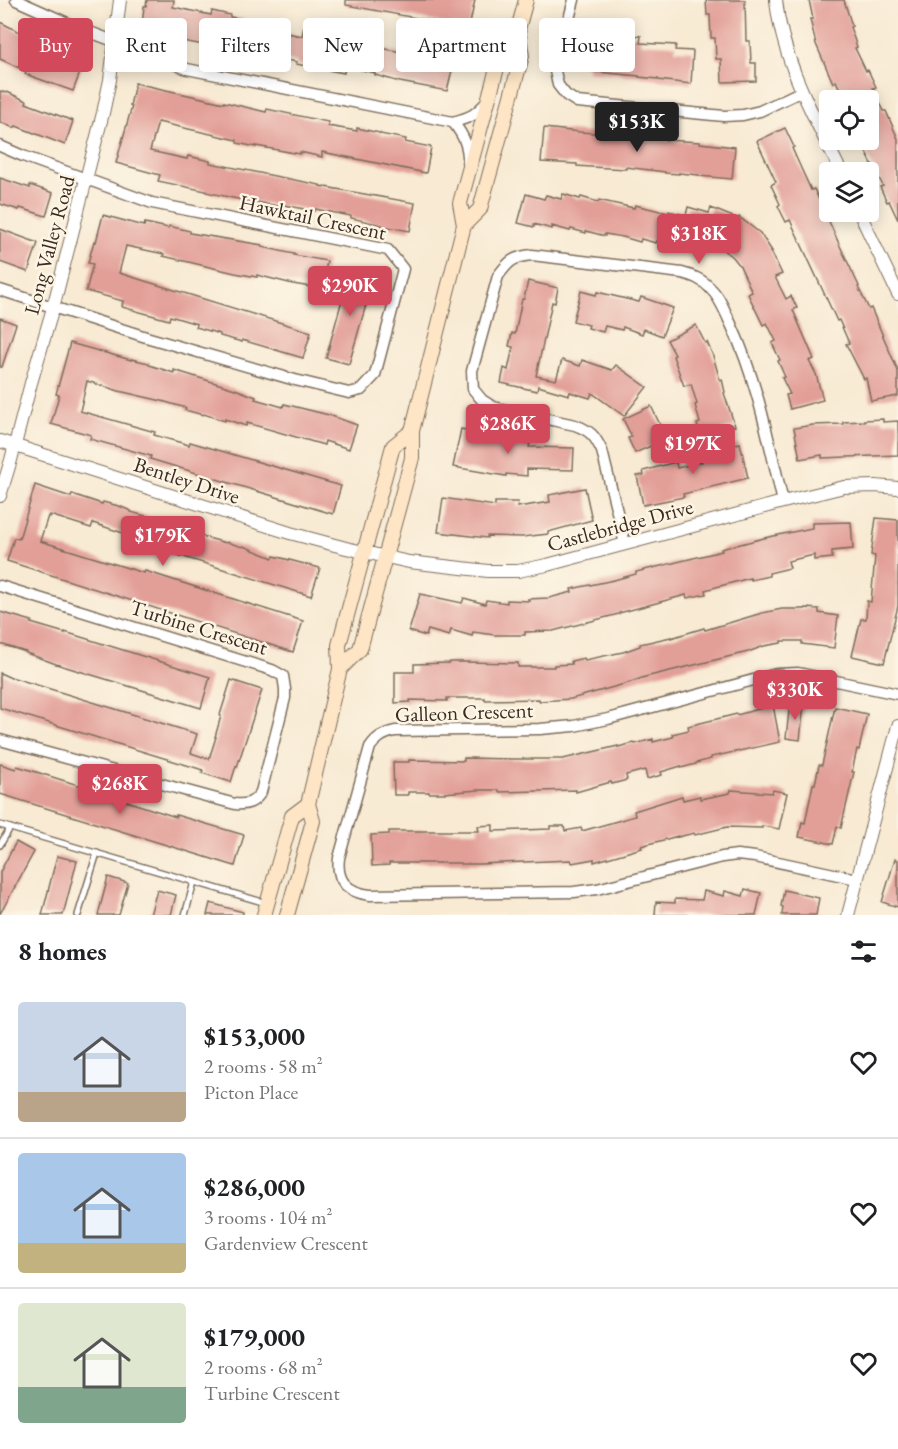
<!DOCTYPE html>
<meta charset="utf-8">
<style>
:root{--surface:#fff;--page:#f2f2f2;--text:#202124;--muted:#757577;--line:#e0e0e0;--accent:#d1495b}
body{margin:0;font-family:"EB Garamond",serif;background:var(--page);color:var(--text);height:100vh;display:flex;flex-direction:column;font-size:22px;white-space:nowrap}
*{box-sizing:border-box;margin:0}
p{font-size:20px;color:var(--muted)}
.icon{flex:none;width:33px;height:33px;fill:none;stroke:currentColor;stroke-width:2;stroke-linecap:round;stroke-linejoin:round}
.map{position:relative;height:915px;overflow:hidden}
.side{display:flex;flex-direction:column;background:var(--surface);flex:1}
.side>*{flex:none}
.guide{position:absolute;left:18px;top:18px;width:862px;height:54px;display:flex;gap:12px}
.buttons{position:absolute;left:819px;top:90px;display:grid;gap:12px}
.buttons a{display:grid;place-items:center;width:60px;height:60px;border-radius:6px;background:var(--surface);box-shadow:0 3px 15px #0003;font-size:30px}
.price{position:absolute;translate:-50% -51px;padding:0 14px;border-radius:6px;background:var(--accent);color:#fff;font-size:20px;line-height:39px;filter:drop-shadow(0 2px 3px #0008)}
.price::after{content:'';position:absolute;left:50%;top:36px;width:18px;height:14px;margin-left:-9px;background:inherit;clip-path:polygon(0 0,100% 0,50% 100%)}
.price.current{background:#222;color:#fff}
ul{padding:0;list-style:none}
li{display:flex;align-items:center;gap:18px;height:150px;padding:0 18px}
li+li{border-top:2px solid var(--line)}
li span{display:grid;place-items:center;flex:none;width:168px;height:120px;border-radius:6px;color:#555}
li>.icon{margin-inline-start:auto}
span .icon{width:72px;height:72px;fill:#fffc;stroke-width:1}
li b{font-size:26px}
h2{display:flex;justify-content:space-between;align-items:center;height:72px;padding:0 18px;font-size:26px}
.tag{padding:0 21px;border-radius:6px;background:var(--surface);box-shadow:0 3px 15px #0003;font-size:21px;line-height:54px}
.tag.current{background:var(--accent);color:#fff}
.map>svg:first-child{display:block}
</style>
<div class="map">
<svg width="898" height="915" viewBox="0 0 898 915">
<rect width="100%" height="100%" fill="#fcf5e5"/>
<filter id="ink" filterUnits="userSpaceOnUse"><feTurbulence type="fractalNoise" baseFrequency=".0167" numOctaves="2"/><feDisplacementMap in="SourceGraphic" scale="12" xChannelSelector="R" yChannelSelector="G"/><feConvolveMatrix kernelMatrix="1 2 1 2 8 2 1 2 1" color-interpolation-filters="sRGB"/></filter>
<filter id="wash" filterUnits="userSpaceOnUse"><feTurbulence type="fractalNoise" baseFrequency=".008" numOctaves="4" result="noise"/><feDisplacementMap in="SourceGraphic" scale="24" xChannelSelector="R" yChannelSelector="G"/><feGaussianBlur stdDeviation="1.35" result="paint"/><feColorMatrix in="noise" values="0 0 0 0 0 0 0 0 0 0 0 0 0 0 0 0 0 1.4 0 .05"/><feComposite in="paint" operator="in"/></filter>
<g filter="url(#wash)">
<rect width="100%" height="100%" fill="#f8ead3"/>
<g id="blocks">
<!-- building -->
<g fill="#e29f98">
<path d="M147,0H174L173,7L211,15L212,11L230,15V17L273,24L272,30L302,36L304,27L325,31L324,35L350,41L349,44L380,51L381,48L433,58L434,53L455,58L447,91L400,82L375,75V73L345,66L344,73L296,64L297,62L267,56L266,58L245,54V56L225,52L226,49L182,41L184,33L142,27L144,6H146Z"/>
<path d="M346,0H475L469,28L346,5Z"/>
<path d="M706,0H745L746,41H750L751,63H756V81L722,82L721,59H716L715,38H711L710,15H707Z"/>
<path d="M809,0H844L852,26L850,27L857,47L855,48L866,71L868,70L876,87L873,88L884,111H886L898,139V220L889,201L887,202L880,187L883,186L860,140H868V100H845L836,81L833,83L816,44L810,19H813Z"/>
<path d="M0,22L37,41L38,39L73,53V52L86,57L73,91L25,74L26,71L0,59Z"/>
<path d="M591,33L606,34V37L626,39L627,35L641,36L640,43L676,45L675,50L693,51L691,84L658,80V79L639,77V76L587,71Z"/>
<path d="M135,83L224,103V102L266,112L267,109L328,122V126L357,131V128L380,133V134L406,139L405,142L431,147L426,173L322,152V157L300,152V154L256,146V147L237,143V140L158,122L150,151L187,159L188,156L210,161V163L320,185V186L415,203L410,231L382,226V225L351,218V216L315,209V211L283,205V207L251,201V202L206,192V191L158,181L160,175L116,163L132,106H130Z"/>
<path d="M0,91L6,93L7,92L27,101L26,103L73,121L65,145L16,126L14,128L0,122Z"/>
<path d="M544,128L580,132L665,138V140L700,142V143L735,147L732,179L699,176V175L679,173V174L665,173V172L626,167V169L591,167L577,166V164L541,162Z"/>
<path d="M785,128L794,147L792,148L800,166L811,190L814,189L823,208L840,246L859,286L858,287L869,309L871,308L898,371V396L871,401L866,378L864,379L846,344L849,343L839,320L837,321L790,220L786,222L778,206L780,204L771,185L776,182L757,141Z"/>
<path d="M0,178L30,188V185L53,193L46,216L20,208L19,210L0,204Z"/>
<path d="M526,194L544,199L546,195L561,199L563,194L580,199L581,197L598,202L599,200L634,208L635,205L668,213L669,211L686,215L688,207L709,213L711,208L738,219L739,217L760,233L772,251H771L782,274L775,277L786,299L791,296L797,308L793,310L814,359L809,361L816,374L823,400L790,409L786,395L790,394L782,378L785,377L778,361L780,360L772,343L776,341L767,323L763,325L748,294L752,292L740,266L733,257L716,244L714,247L696,239L695,244L677,239L675,246L657,241L656,243L641,239L640,242L623,237L605,234V236L586,231V233L571,229L570,231L552,226V229L534,224V227L518,223Z"/>
<path d="M103,215L144,226L145,223L168,228L169,226L190,231V233L262,245V247L294,254V255L327,261L322,289L293,284L257,275V277L235,273L163,256L164,254L126,246L119,273L311,332L303,358L242,340V342L220,336V334L196,327L197,324L170,316L169,320L122,307L123,301L86,291L93,264L88,263L94,241L96,242Z"/>
<path d="M0,229L38,243L28,272L0,262Z"/>
<path d="M350,271L374,277L349,364L326,358Z"/>
<path d="M528,281L558,288L555,303L552,302L536,376L556,380L562,360L580,366L582,360L612,370L616,365L647,387L624,416L592,393L590,398L570,392L569,395L538,386L537,391L501,383L504,368L508,370L513,347L509,346L512,333L515,334L522,299H524Z"/>
<path d="M581,291L596,295L597,292L639,302L641,297L673,308L662,336L644,329L642,334L623,327L622,330L605,326L603,332L588,328L589,325L573,321Z"/>
<path d="M0,318L16,324L2,367H0Z"/>
<path d="M696,325L705,343L707,342L713,356L720,380L722,379L725,392L724,393L735,426L700,436L697,424L700,423L695,405L697,404L691,384L684,386L673,356L675,355L667,340Z"/>
<path d="M70,343L131,360V359L149,363V365L174,373V370L235,389L256,397L255,399L283,407L284,404L329,415L357,425L349,449L325,441L324,445L247,423L246,426L225,419V421L204,414L203,415L185,410L186,408L162,401L119,391L87,381L80,411L155,432L154,435L189,445L190,442L341,486L333,514L150,459L151,456L90,439L91,435L51,424L59,395L56,394Z"/>
<path d="M651,406L667,439L635,453L628,438L632,437L623,419Z"/>
<path d="M883,419V422L898,421V455L822,458V455L800,459L794,428L813,425L843,424V422L864,421V420Z"/>
<path d="M461,429L512,439L511,442L530,443L529,447L574,448L573,470L527,469V476L506,474V476L453,467Z"/>
<path d="M740,443L748,478L683,494L684,497L643,505L637,476L644,475L643,471L676,462L677,468L702,462L699,453Z"/>
<path d="M35,485L71,497L72,494L102,504L103,502L119,506L131,511V512L178,525V527L208,538L226,543L227,542L242,547L243,546L273,558L274,556L320,568L311,596L141,544L125,539L126,534L93,523L91,528L50,515V517L48,516L40,541L144,573L145,571L303,621L293,652L7,561L14,538L19,539Z"/>
<path d="M585,488L592,520L548,532V534L522,537L487,536V538L438,532L443,498L495,506V502H518L517,507L550,502L549,495Z"/>
<path d="M876,518L898,520V606L884,663L852,656L861,619H866L867,601L871,602L875,556L871,555Z"/>
<path d="M851,522L853,549L832,551V558L814,560V555L788,561L790,568L769,573V576L751,580L750,578L705,590L706,594L687,598L686,595L619,613V614L553,631L525,632V635H495L473,632L472,636L451,630L449,636L428,630L426,636L409,631L420,594L462,603L464,598L485,604L486,600L507,603V600L529,601L528,599L549,598L572,592L571,589L614,580L636,574V572L722,551L721,549L764,538L812,528V523Z"/>
<path d="M805,608L819,609V613L838,616L834,648L802,644V641H781V643L764,646L748,652L645,677L628,683L571,699L539,701V699L485,700V698H447V701L410,700V702L395,703V672H414V664L450,663V662H463L518,663V667H554V665L572,664L571,661L584,658L585,660L623,652L640,646V644L671,637V638L704,628L705,630L762,613L782,609H805Z"/>
<path d="M0,612L32,621L31,623L65,633V632L210,677L201,708L56,664L26,653V652L0,644Z"/>
<path d="M0,673L11,678V677L197,734L191,753L209,759L216,737H215L221,716L220,715L231,680L262,690L237,767L236,766L231,782L202,773L203,770L0,708Z"/>
<path d="M790,702L804,704L800,740L786,738Z"/>
<path d="M773,705L780,742L711,757V759L696,763V764L681,768V766L661,772L662,775L647,779L645,770L626,775L627,780L612,784L611,782L576,792V790L499,792V790H478L444,793H429V792H408V795H394L393,762H409V760L464,761V758L514,759H563L618,746V747L634,743L635,744L653,739V742L673,737L672,734L689,730L688,726L737,714V715Z"/>
<path d="M835,707L867,714L859,750L857,749L852,772H854L841,828L837,827L833,844L799,837L802,822L805,823L813,784H815L819,765H822Z"/>
<path d="M0,764L16,769L17,766L104,793V794L176,817V815L244,835L235,866L0,794Z"/>
<path d="M731,790L772,793L773,790L787,793L779,829L762,826V828L727,827L695,835L694,833L678,837V836L641,846L642,848L594,862V859L572,863L571,860L480,864H461V863H389V865L372,866L371,835L389,834V831H479L478,826L493,825V831L550,829V826H564L565,831L581,828L582,831L635,816L634,811L682,796L683,800L700,796V799L730,793Z"/>
<path d="M16,842L34,852L0,914V872Z"/>
<path d="M57,856L77,861L63,915H42Z"/>
<path d="M895,859L898,860V907L882,902Z"/>
<path d="M108,877L128,883L119,915H98Z"/>
<path d="M745,889L761,893L756,915H655L656,902L675,903V899L702,900L704,891L724,896L725,891L743,896Z"/>
<path d="M157,890L176,895L171,915H150Z"/>
<path d="M784,890L819,898L816,915H782L783,907L781,906Z"/>
<path d="M210,903L243,912V915H207Z"/>
</g>
</g>
</g>
<g filter="url(#ink)">
<use href="#blocks" fill-opacity="0" stroke="#7d6d5d" stroke-width="1.5"/>
<g fill="none" stroke-linecap="round" stroke-linejoin="round">
<defs>
<g id="service">
<path d="M0,825L266,903"/>
<path d="M0,845L10,828"/>
<path d="M78,915L97,853"/>
<path d="M185,915L194,882"/>
</g>
<g id="minor">
<path d="M16,0L74,26L187,69L453,122C472,117 475,115 488,101"/>
<path d="M574,0L555,71L558,85L566,95L577,102L724,116L743,115L760,111L802,91"/>
<path d="M453,122C463,135 469,146 468,163"/>
<path d="M0,146L23,156L152,203L388,250L403,269L375,375L361,390L349,393L295,380L146,337L0,290"/>
<path d="M625,544L602,451C595,436 591,431 575,425L493,407L482,400L473,389L472,371L498,276C509,261 513,257 532,255L682,273C693,276 702,279 710,288C720,297 725,312 731,324C757,380 769,442 783,502"/>
<path d="M0,586L272,670L283,676L285,689V698L261,792C254,803 247,805 235,804L0,740"/>
<path d="M857,879L755,857L737,855L722,857L597,889L574,892L370,895C347,892 336,881 339,858L370,747C377,737 383,734 395,731L540,729L574,726L608,719L776,674L798,673L898,694"/>
</g>
<g id="tertiary">
<path d="M776,0C782,61 815,118 841,172"/>
<path d="M859,212L898,294"/>
<path d="M0,441L290,533L346,548L409,562L488,571H518L547,565L783,502L844,487L875,486L898,488"/>
<path d="M0,496L11,460L31,383L53,308L103,113L110,80L120,0"/>
<path d="M848,915L898,726"/>
</g>
<g id="secondary">
<path d="M464,225L480,209L522,56L518,29"/>
<path d="M340,669L360,649L412,458V431L464,225L460,203L502,50L518,29L526,0"/>
<path d="M264,915L292,816L308,804"/>
<path d="M287,915L313,821L308,804L340,669L339,645L393,446L412,431"/>
</g>
</defs>
<!-- service casing -->
<use href="#service" stroke="#7d6d5d" stroke-width="8"/>
<!-- minor casing -->
<use href="#minor" stroke="#7d6d5d" stroke-width="13"/>
<!-- tertiary casing -->
<use href="#tertiary" stroke="#7d6d5d" stroke-width="14"/>
<!-- secondary casing -->
<use href="#secondary" stroke="#7d6d5d" stroke-width="16"/>
<!-- service -->
<use href="#service" stroke="#fff" stroke-width="5"/>
<!-- minor -->
<use href="#minor" stroke="#fff" stroke-width="10"/>
<!-- tertiary -->
<use href="#tertiary" stroke="#fff" stroke-width="12"/>
<!-- secondary -->
<use href="#secondary" stroke="#fde5c5" stroke-width="14"/>
</g>
</g>
<g text-anchor="middle" dominant-baseline="central" stroke-width="5" stroke-linejoin="round" paint-order="stroke">
<!-- street labels -->
<g font-size="21" fill="#3b2a1e" stroke="#fcf5e5">
<text transform="translate(313 217) rotate(12)">Hawktail Crescent</text>
<text transform="translate(49 245) rotate(-75)">Long Valley Road</text>
<text transform="translate(187 480) rotate(18)">Bentley Drive</text>
<text transform="translate(620 525) rotate(-15)">Castlebridge Drive</text>
<text transform="translate(199 627) rotate(17)">Turbine Crescent</text>
<text transform="translate(464 712) rotate(-2)">Galleon Crescent</text>
</g>
</g>
</svg>
<div class="buttons">
<a><svg class="icon" aria-label="locate" viewBox="0 0 24 24"><circle cx="12" cy="12" r="6"/><path d="M12 2v4M12 18v4M2 12h4M18 12h4"/></svg></a>
<a><svg class="icon" aria-label="layers" viewBox="0 0 24 24"><path d="M12 4l9 5-9 5-9-5zM3 14l9 5 9-5"/></svg></a>
</div>
<b class="price current" style="left:637px;top:153px">$153K</b>
<b class="price" style="left:699px;top:265px">$318K</b>
<b class="price" style="left:350px;top:317px">$290K</b>
<b class="price" style="left:508px;top:455px">$286K</b>
<b class="price" style="left:693px;top:475px">$197K</b>
<b class="price" style="left:163px;top:567px">$179K</b>
<b class="price" style="left:795px;top:721px">$330K</b>
<b class="price" style="left:120px;top:815px">$268K</b>
<div class="guide">
<a class="tag current">Buy</a>
<a class="tag">Rent</a>
<a class="tag">Filters</a>
<a class="tag">New</a>
<a class="tag">Apartment</a>
<a class="tag">House</a>
</div>
</div>
<section class="side">
<h2>8 homes<svg class="icon" aria-label="filters" viewBox="0 0 24 24"><path d="M4 7h16M4 17h16"/><circle cx="9" cy="7" r="2"/><circle cx="15" cy="17" r="2"/></svg></h2>
<ul>
<li><span style="background:linear-gradient(#c9d6e8 75%,#b9a48a 0)"><svg class="icon" aria-label="home" viewBox="0 0 24 24"><path d="M3 11l9-7 9 7M6 9v11h12V9"/></svg></span><div><b>$153,000</b><p>2 rooms · 58 m²</p><p>Picton Place</p></div><svg class="icon" aria-label="heart" viewBox="0 0 24 24"><path d="M12 20l-8-8c-3-5 5-10 8-4 3-6 11-1 8 4z"/></svg></li>
<li><span style="background:linear-gradient(#a9c7e8 75%,#c2b280 0)"><svg class="icon" aria-label="home" viewBox="0 0 24 24"><path d="M3 11l9-7 9 7M6 9v11h12V9"/></svg></span><div><b>$286,000</b><p>3 rooms · 104 m²</p><p>Gardenview Crescent</p></div><svg class="icon" aria-label="heart" viewBox="0 0 24 24"><path d="M12 20l-8-8c-3-5 5-10 8-4 3-6 11-1 8 4z"/></svg></li>
<li><span style="background:linear-gradient(#dfe7d0 70%,#7fa58c 0)"><svg class="icon" aria-label="home" viewBox="0 0 24 24"><path d="M3 11l9-7 9 7M6 9v11h12V9"/></svg></span><div><b>$179,000</b><p>2 rooms · 68 m²</p><p>Turbine Crescent</p></div><svg class="icon" aria-label="heart" viewBox="0 0 24 24"><path d="M12 20l-8-8c-3-5 5-10 8-4 3-6 11-1 8 4z"/></svg></li>
</ul>
</section>
